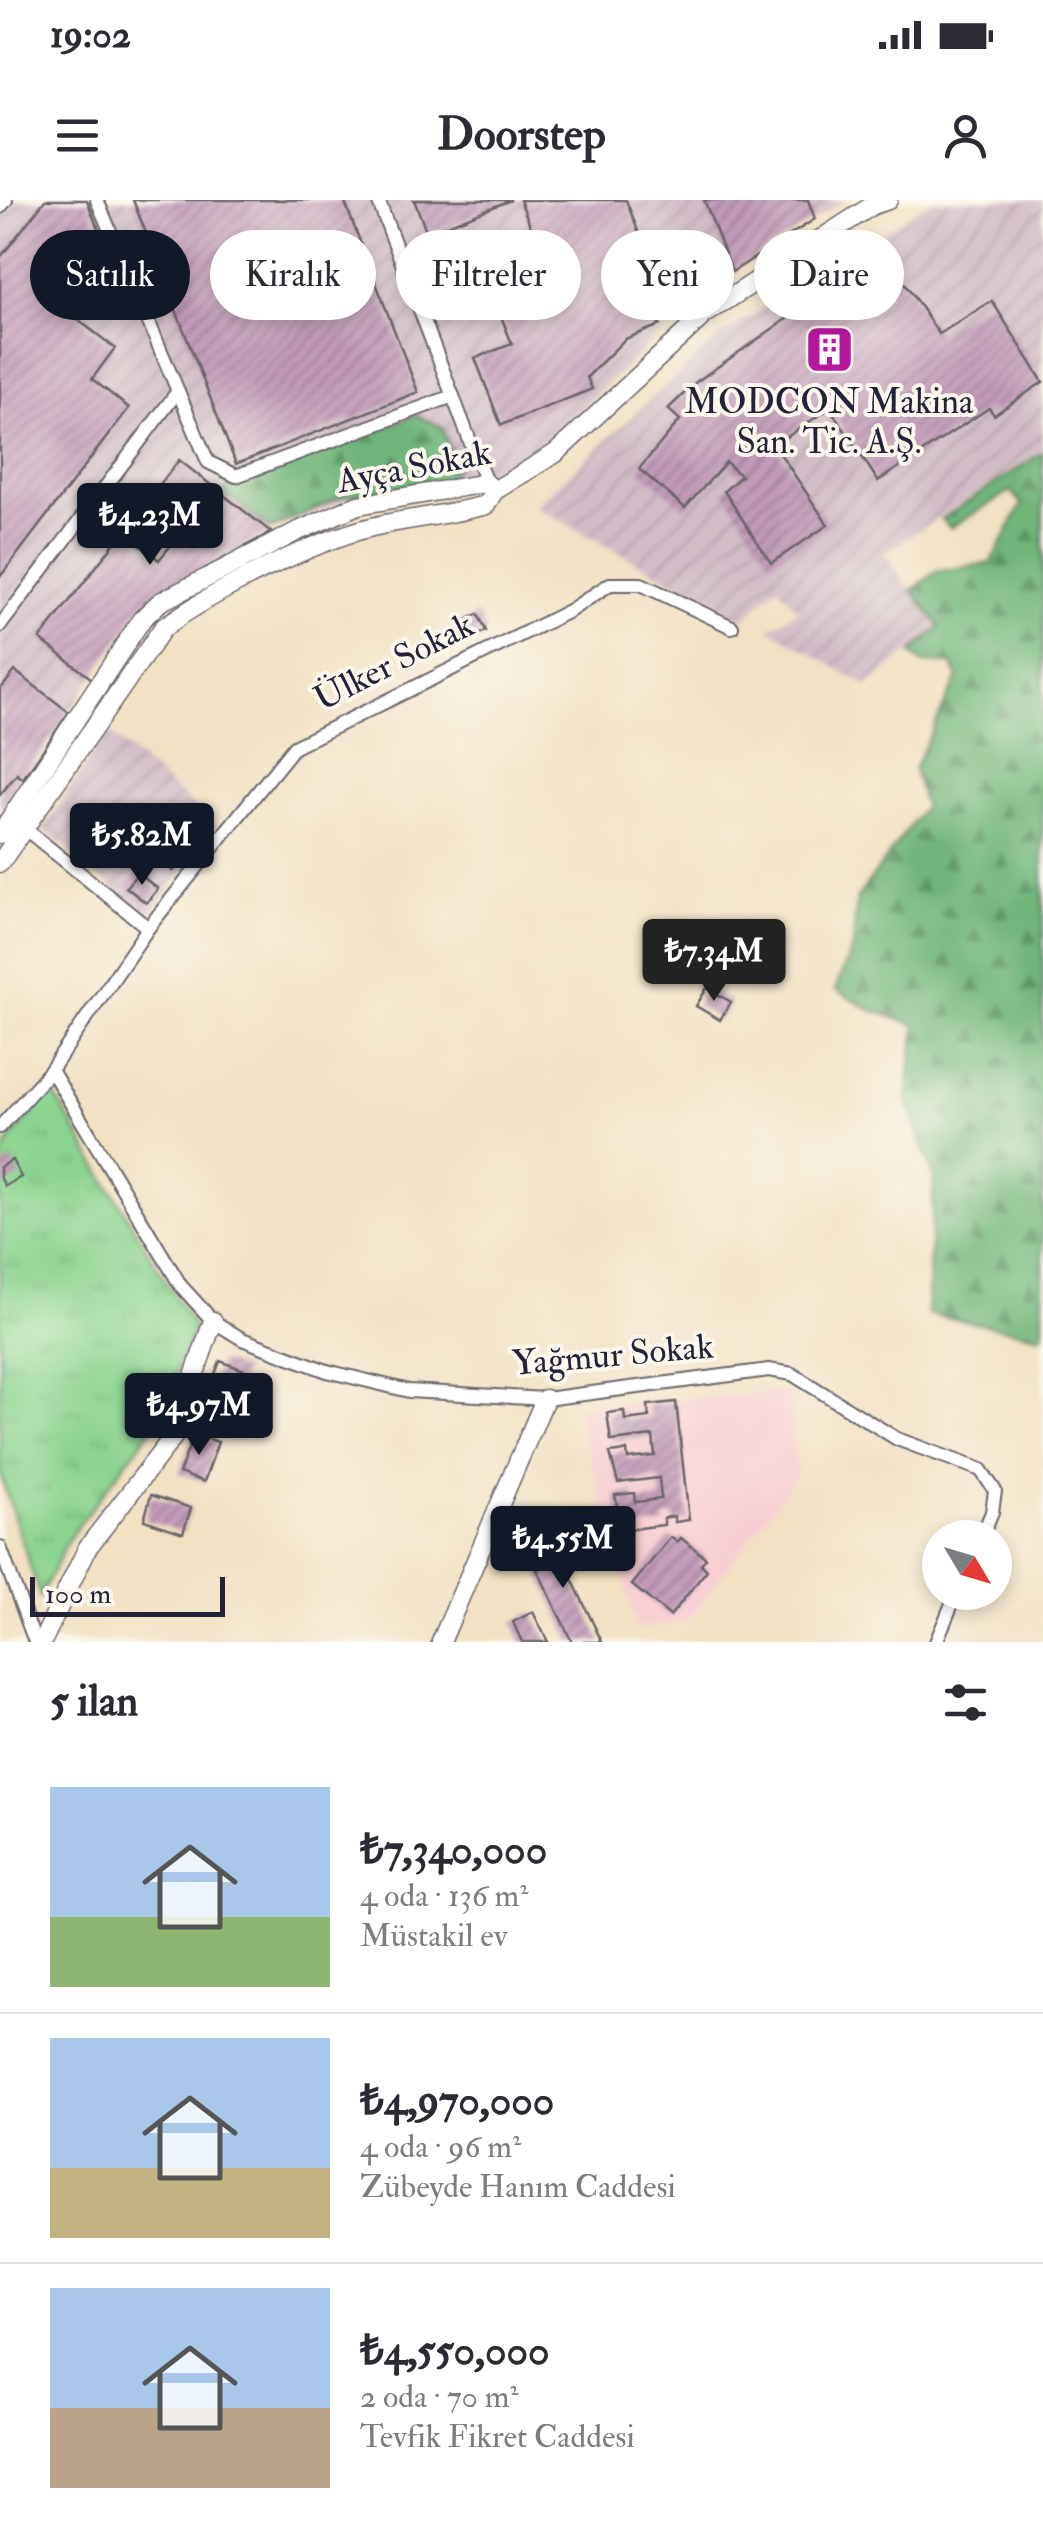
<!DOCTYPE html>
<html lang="tr">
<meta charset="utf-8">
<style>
:root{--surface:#fff;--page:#f7f7f7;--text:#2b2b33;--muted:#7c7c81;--line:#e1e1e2;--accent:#111827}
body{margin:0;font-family:"IM FELL Double Pica",serif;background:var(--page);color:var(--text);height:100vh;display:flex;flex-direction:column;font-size:38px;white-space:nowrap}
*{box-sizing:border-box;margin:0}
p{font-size:32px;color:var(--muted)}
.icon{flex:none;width:55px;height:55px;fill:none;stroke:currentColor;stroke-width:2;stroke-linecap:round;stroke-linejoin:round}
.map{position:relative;height:1442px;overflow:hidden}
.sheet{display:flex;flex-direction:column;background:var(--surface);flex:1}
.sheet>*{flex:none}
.banner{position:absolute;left:30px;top:30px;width:985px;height:90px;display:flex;gap:20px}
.needle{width:65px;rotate:128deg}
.buttons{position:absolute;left:922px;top:1320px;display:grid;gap:20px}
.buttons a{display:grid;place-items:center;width:90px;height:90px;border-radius:50%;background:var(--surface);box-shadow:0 5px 15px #0003;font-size:50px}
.scale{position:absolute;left:30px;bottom:25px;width:195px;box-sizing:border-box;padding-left:10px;border:5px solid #22223b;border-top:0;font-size:28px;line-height:35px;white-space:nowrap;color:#22223b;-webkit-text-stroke:8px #fbf7ec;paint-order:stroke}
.price{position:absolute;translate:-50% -85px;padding:0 22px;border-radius:10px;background:var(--accent);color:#fff;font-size:32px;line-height:65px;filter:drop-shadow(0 2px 5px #0008)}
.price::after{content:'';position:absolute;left:50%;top:60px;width:30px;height:22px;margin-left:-15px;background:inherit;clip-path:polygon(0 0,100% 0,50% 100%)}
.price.current{background:#222;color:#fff}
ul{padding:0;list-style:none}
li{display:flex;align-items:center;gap:30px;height:250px;padding:0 50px}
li+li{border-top:2px solid var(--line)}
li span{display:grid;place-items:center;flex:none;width:280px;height:200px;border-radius:0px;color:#555}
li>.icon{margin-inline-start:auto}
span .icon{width:120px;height:120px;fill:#fffc;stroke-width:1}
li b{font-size:42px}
h2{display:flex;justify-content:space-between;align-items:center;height:120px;padding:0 50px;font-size:42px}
.chip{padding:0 35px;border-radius:45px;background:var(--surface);box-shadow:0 5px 15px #0003;font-size:35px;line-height:90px}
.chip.current{background:var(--accent);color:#fff}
.status{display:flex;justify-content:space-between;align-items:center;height:70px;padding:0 50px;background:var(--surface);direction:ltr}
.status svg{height:28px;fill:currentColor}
header{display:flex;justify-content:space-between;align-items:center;height:130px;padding:0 50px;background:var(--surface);font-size:45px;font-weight:800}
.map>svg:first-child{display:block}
</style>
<div class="status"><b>19:02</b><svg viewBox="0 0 49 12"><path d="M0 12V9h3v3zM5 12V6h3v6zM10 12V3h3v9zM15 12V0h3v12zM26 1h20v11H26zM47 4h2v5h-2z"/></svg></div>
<header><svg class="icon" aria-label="menu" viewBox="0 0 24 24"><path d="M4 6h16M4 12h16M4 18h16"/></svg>Doorstep<svg class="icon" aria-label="person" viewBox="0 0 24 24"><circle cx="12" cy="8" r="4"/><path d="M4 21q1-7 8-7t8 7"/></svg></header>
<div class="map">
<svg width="1043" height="1442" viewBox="0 0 1043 1442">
<defs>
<pattern id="industrial-furrows" width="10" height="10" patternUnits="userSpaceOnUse" patternTransform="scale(2.5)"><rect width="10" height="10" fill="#d2bdc7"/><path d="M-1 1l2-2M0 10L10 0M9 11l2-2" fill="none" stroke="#b4a2ac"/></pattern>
<pattern id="grass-tufts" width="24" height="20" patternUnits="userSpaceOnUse" patternTransform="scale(2.5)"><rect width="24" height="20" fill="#8bd490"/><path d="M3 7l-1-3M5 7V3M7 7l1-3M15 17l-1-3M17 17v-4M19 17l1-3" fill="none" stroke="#78b67d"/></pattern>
<pattern id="forest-firs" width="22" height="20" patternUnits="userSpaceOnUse" patternTransform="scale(2.5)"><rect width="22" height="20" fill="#70b67a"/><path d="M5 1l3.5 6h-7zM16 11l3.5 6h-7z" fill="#5c9465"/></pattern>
<pattern id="building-hatch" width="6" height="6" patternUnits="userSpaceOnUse" patternTransform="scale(2.5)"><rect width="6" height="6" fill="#c29bb9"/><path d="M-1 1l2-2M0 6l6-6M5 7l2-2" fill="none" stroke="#9d7e98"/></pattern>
</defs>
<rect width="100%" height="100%" fill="#fbf7ec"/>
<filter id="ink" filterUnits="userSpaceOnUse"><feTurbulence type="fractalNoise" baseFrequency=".01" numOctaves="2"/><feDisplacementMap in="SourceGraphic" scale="20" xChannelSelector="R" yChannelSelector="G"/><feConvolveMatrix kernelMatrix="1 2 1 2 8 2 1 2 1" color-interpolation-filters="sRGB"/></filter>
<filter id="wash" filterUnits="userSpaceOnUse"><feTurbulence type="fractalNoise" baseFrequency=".0048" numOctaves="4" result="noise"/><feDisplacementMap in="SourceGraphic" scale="40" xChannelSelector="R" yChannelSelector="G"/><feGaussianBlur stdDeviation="2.25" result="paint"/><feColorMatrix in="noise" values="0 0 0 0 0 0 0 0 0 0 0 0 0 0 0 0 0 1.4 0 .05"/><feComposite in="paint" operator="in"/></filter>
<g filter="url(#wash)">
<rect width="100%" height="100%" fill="#f2e1c3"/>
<!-- built -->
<path fill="#f7cfd3" d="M790,1191L797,1275L688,1421L637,1429L576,1207Z"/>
<!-- industrial -->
<g fill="url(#industrial-furrows)">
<path d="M0,0H845L707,88L535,253L454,285L346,300L278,328L144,403L0,612Z"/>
<path d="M933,0H1043V250L884,353L939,429L867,486L770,429L817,397L797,409L778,385L743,420L534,306L719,137Z"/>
<path d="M108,532L217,626L148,717L43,629Z"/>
</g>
<!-- grass -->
<path fill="url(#grass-tufts)" stroke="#567b66" stroke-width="2.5" d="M51,889L194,1128L153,1227L69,1338L40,1397L0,1273V961L10,940Z"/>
<!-- forest -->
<g fill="url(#forest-firs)" stroke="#496c5a" stroke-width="2.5">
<path d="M415,215L442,227L456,267L442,283L343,296L271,329L222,291Z"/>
<path d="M1043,252V1136L927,1114L934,977L907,901L916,825L871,810L835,790L853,746L857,698L924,607L914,569L958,477L951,464L922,463L911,453L940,427L912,390L937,371L991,363L1022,304L1011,291L950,328L942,319Z"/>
</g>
<g id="blocks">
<!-- building -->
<g fill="url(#building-hatch)">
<path d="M45,0H87L114,70L77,119L115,148L92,179L129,208L0,377V58Z"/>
<path d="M133,0H344L418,192L236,264Z"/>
<path d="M414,0H511L427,33Z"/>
<path d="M520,0H626L659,85L646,90L660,125L625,139L587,177L592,189L501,225L475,158L512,144L488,83L544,60Z"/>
<path d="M704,0H808L815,19L732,72Z"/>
<path d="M883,52L939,134L992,101L1043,182L994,215L989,208L878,281L830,208L784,239L775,246L828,325L771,363L724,291L741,276L726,262L685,308L639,269L680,220L668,209L696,182Z"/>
<path d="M179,260L271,332L144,403L92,479L40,439L123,332L159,360L184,329L147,301Z"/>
<path d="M478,414L486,431L467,440L459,424Z"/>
<path d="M15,471L69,512L23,579L17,574L0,595V490Z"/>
<path d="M172,644L186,655L173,671L159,660Z"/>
<path d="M138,673L158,689L146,703L126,687Z"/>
<path d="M707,788L731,802L720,820L696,806Z"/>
<path d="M12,960L21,977L5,986L0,977V967Z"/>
<path d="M220,1161L244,1170L230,1209L205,1200Z"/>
<path d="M676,1202L689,1320L675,1322L674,1316L664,1318V1325L622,1330L615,1295L634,1293L635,1302L661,1299L659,1278L618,1283L610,1253L627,1251L628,1259L655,1256L653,1236L611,1241L607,1213L624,1211L625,1220L649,1217L648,1205Z"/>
<path d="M194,1234L218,1242L204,1282L179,1273Z"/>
<path d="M151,1295L191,1308L183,1333L144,1320Z"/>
<path d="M551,1335L602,1442H572L526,1346Z"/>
<path d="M671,1337L677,1342L681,1338L706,1358L701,1364L707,1370L670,1416L632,1385Z"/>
<path d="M533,1412L548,1442H522L513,1422Z"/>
</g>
</g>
</g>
<g filter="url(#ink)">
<use href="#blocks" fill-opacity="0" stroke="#6b656b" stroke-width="2.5"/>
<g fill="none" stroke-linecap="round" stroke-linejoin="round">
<defs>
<g id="street">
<path d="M97,0L208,262L236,276L453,196"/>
<path d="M378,0L486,283"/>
<path d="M0,7L6,0"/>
<path d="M0,426L178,191"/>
<path d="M18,623L148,728"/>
<path d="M51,870L181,1086L213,1121L242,1139L327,1171L409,1191L545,1199L769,1170L792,1174L897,1239L981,1270L995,1291L992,1312L981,1338"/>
<path d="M0,927L51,870L148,728L294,547L571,410L610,384H641L732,427"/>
<path d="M0,1347L35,1442"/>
<path d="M936,1442L957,1392"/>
</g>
<g id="secondary">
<path d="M0,634L142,419L160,402L296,332L358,305L486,283L494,291"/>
<path d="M0,663L163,428C211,392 314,341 372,327C410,318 449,315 486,305L494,291L556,253L704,115L873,5L888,0"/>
<path d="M42,1442L88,1347L173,1237L213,1121"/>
<path d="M441,1442L545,1199"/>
</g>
</defs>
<!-- street casing -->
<use href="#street" stroke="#6b656b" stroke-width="16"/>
<!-- secondary casing -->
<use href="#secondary" stroke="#6b656b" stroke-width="21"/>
<!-- street -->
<use href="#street" stroke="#fff" stroke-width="12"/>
<!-- secondary -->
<use href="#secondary" stroke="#fff" stroke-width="18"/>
</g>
</g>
<!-- icons -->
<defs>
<symbol id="building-square" viewBox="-11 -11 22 22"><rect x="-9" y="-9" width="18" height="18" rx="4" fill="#b5179e" stroke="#fbf7ec"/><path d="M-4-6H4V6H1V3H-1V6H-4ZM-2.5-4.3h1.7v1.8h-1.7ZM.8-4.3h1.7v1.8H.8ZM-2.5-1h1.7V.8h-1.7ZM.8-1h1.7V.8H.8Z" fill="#fff"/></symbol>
</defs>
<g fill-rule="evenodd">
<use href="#building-square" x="802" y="122" width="55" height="55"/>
</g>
<g text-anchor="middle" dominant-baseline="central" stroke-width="8" stroke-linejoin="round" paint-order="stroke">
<!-- poi labels -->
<g font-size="35" fill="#22223b" stroke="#fbf7ec">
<text x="829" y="202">MODCON Makina<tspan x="829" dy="40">San. Tic. A.Ş.</tspan></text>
</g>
<!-- street labels -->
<g font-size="35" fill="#22223b" stroke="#fbf7ec">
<text transform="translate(414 267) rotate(-11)">Ayça Sokak</text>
<text transform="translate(394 462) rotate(-27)">Ülker Sokak</text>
<text transform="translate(613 1155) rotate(-5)">Yağmur Sokak</text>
</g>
</g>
</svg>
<div class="buttons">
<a><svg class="needle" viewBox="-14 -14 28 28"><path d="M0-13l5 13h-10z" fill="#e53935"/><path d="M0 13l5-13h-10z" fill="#7c7c81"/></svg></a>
</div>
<div class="scale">100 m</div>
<b class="price" style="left:150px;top:368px">₺4.23M</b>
<b class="price" style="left:142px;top:688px">₺5.82M</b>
<b class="price current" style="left:714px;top:804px">₺7.34M</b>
<b class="price" style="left:199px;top:1258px">₺4.97M</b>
<b class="price" style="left:563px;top:1391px">₺4.55M</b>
<div class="banner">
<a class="chip current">Satılık</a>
<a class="chip">Kiralık</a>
<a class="chip">Filtreler</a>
<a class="chip">Yeni</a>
<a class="chip">Daire</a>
</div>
</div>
<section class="sheet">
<h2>5 ilan<svg class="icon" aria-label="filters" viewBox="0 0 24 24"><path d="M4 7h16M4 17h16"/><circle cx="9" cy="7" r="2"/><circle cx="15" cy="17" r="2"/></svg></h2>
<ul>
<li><span style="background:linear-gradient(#a9c7e8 65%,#8fb573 0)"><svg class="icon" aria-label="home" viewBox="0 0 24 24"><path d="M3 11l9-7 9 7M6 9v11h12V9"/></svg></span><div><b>₺7,340,000</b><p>4 oda · 136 m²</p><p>Müstakil ev</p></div></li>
<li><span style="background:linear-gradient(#a9c7e8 65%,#c2b280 0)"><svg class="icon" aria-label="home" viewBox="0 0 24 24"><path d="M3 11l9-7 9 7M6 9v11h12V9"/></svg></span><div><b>₺4,970,000</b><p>4 oda · 96 m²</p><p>Zübeyde Hanım Caddesi</p></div></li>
<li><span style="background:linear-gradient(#a9c7e8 60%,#b9a48a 0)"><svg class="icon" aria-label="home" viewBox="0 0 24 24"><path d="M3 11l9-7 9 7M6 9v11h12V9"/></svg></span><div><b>₺4,550,000</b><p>2 oda · 70 m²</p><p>Tevfik Fikret Caddesi</p></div></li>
</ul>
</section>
